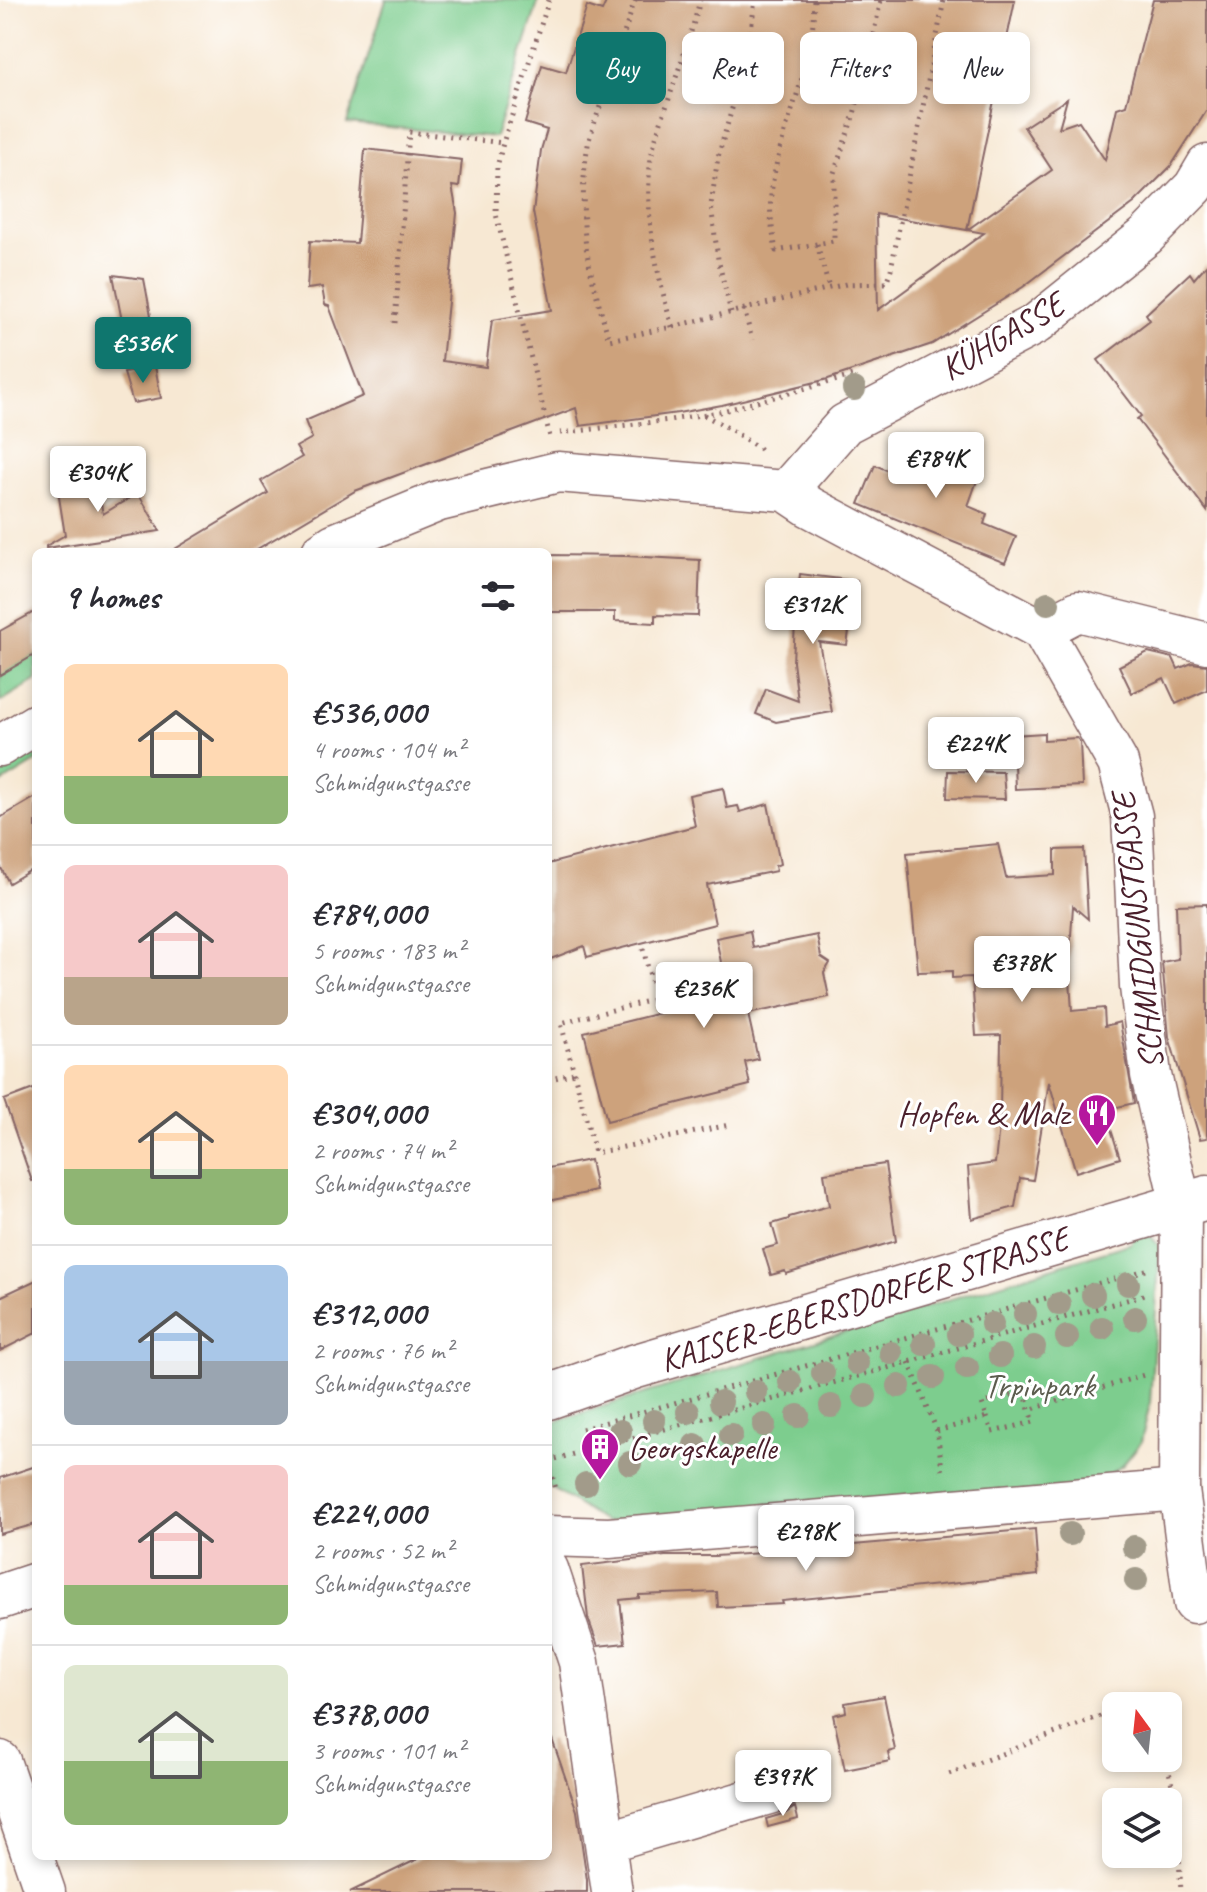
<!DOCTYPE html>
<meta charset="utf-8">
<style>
:root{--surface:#fff;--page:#f2f2f3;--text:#2b2b33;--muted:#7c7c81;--line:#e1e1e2;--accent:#0f766e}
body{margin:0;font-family:Caveat,sans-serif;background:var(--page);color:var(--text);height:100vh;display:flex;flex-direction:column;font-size:30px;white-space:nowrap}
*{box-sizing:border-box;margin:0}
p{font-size:26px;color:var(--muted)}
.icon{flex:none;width:44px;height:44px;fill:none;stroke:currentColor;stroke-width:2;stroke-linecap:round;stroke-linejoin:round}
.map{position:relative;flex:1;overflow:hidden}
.details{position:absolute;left:32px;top:548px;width:520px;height:1312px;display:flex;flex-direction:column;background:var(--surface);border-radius:12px;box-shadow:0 4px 12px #0003}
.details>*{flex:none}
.banner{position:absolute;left:576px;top:32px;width:510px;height:72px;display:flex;gap:16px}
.needle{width:52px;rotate:345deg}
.tools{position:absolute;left:1102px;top:1692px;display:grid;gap:16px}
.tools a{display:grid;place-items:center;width:80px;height:80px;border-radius:12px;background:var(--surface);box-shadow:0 4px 12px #0003;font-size:40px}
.price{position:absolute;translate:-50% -68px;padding:0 18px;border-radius:8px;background:#fff;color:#222;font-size:26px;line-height:52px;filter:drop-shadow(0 2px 4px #0008)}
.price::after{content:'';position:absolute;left:50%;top:48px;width:24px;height:18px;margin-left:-12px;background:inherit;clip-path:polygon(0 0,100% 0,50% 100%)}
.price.active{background:var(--accent);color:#fff}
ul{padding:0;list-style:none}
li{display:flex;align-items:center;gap:24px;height:200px;padding:0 32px}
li+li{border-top:2px solid var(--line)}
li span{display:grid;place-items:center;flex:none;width:224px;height:160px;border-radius:12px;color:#555}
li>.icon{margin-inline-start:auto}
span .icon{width:96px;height:96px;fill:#fffc;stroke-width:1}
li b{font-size:34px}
h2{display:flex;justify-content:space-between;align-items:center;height:96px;padding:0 32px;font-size:34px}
.tag{padding:0 28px;border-radius:12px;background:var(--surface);box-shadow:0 4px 12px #0003;font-size:28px;line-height:72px}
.tag.active{background:var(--accent);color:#fff}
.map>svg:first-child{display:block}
</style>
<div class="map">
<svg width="1207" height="1892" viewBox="0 0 1207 1892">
<rect width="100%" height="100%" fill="#fff"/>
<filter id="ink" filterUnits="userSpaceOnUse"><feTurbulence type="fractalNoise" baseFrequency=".0125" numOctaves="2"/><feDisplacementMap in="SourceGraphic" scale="16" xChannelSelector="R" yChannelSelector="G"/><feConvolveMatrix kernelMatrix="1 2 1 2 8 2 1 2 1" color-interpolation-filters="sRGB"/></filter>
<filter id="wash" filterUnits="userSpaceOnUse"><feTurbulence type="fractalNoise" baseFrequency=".006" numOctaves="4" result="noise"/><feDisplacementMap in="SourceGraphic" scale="32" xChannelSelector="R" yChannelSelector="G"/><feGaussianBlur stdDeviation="1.8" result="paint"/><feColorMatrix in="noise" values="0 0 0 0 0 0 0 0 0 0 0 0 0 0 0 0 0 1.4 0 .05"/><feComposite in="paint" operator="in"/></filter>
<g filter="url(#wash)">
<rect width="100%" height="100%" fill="#f7e8d3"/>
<!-- green -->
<g fill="#7dcd8e" stroke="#64765c" stroke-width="2">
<path d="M386,0H539L495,137L347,123Z"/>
<path d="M36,654V680L0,702V674Z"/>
<path d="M23,746L29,755L36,751V762L0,784V761Z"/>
<path d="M1134,1234H1149L1160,1247L1150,1403L1141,1442L1123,1465L1090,1488L605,1522L548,1486V1419L551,1423L556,1421L1132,1243Z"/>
</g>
<g id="blocks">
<!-- building -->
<g fill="#cda27b">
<path d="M607,0H1015L967,230L876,214L878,310L984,233L967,230L1052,170L1024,127L1067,99L1059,128L1079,121L1105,160L1117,108L1126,105L1153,0H1207V110L1171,166L1134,203L1023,287L932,344L828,379L722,405L678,413L580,426L576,408L355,491L252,552H170L268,493L261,481L302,457L296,447L312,438L305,421L363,396L329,306L325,305L322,287L307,289L310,241L357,243L365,149L462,160L459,187L452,186L457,213L442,361L486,367L492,320L552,310L533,212L541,150L547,130L525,123L542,65L566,72L587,6L602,11Z"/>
<path d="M1207,264V511L1137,419L1141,416L1098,360L1150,320L1146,314L1190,273L1194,279Z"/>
<path d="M113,275L144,279L151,316L122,321Z"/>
<path d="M155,366L161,398L133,403L124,373Z"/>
<path d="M927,443L974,462L970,472L979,475L968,506L987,514L984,524L1016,537L1005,563L859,504L875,465L891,472L901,448L922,456Z"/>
<path d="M95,475L103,514L138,493L160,531L46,548V546L65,535L56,478H74Z"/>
<path d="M548,555L626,556L700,560L698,616L655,615V623L615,621V612H548Z"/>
<path d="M800,574L857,581L852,624H850L847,645L819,642L832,712L776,722L756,714L766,689L798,701L793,662L797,584H799Z"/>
<path d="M36,611V654L0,675V631Z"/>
<path d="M1148,652L1173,658L1178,669L1192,663L1207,665V690L1176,704L1164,678L1132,693L1119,666Z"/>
<path d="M1044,733V740L1077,738L1080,742L1082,786L1015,789L1013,735Z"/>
<path d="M948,771L1003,772L1005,799L947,798Z"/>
<path d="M723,788L727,808L738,806L740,812L768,804L780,864L775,866L776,871L707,885L715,924L587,957L584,946L548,960V864L695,826L689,795Z"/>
<path d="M36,797V867L9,883L0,866V818Z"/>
<path d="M998,844L1006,878L1055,875V850L1084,849L1088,919L1073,906L1069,965L1072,1011L1104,1008L1105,1026L1120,1022L1134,1103L1105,1110L1120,1158L1076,1172L1049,1082L1033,1180L1020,1178L1015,1207L972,1219L968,1167L995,1163L1000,1118L1001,1035L976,1036L972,977L952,978V971L918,972L907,853Z"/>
<path d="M1207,904V1138L1200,1139L1169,1037L1162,962L1178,959L1176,905Z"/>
<path d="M750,931L753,948L817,935L821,957L830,963L824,973L829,997L748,1014L758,1059L745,1062L750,1085L607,1121L584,1032L728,996L716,938Z"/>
<path d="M36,1088V1180L32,1181L4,1100Z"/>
<path d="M590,1160L596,1191L548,1201V1168Z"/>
<path d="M885,1164L896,1241L786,1274L785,1271L771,1275L763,1249L778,1245L772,1224L789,1219V1217L829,1206L824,1173Z"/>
<path d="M36,1280V1333L0,1351V1297Z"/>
<path d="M36,1466V1524L0,1534V1478Z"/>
<path d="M1035,1529L1038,1575L782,1601L783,1604L718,1607L717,1592L639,1595V1598L620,1600L625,1643L598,1646L588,1618L582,1566L665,1556H715L762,1553Z"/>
<path d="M884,1696L895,1750L888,1752L890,1761L845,1770L833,1715L846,1712L845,1703Z"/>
<path d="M552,1739L577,1811L587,1880V1892H350L424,1856H548V1740Z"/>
<path d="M795,1807L798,1819L768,1827L766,1819L786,1813Z"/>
</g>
</g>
</g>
<g filter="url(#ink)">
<use href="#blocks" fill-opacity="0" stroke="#876566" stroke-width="2"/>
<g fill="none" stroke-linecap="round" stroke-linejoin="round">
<defs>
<g id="minor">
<path d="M786,491L845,424L1036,324L1146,236L1194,187L1207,165"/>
<path d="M322,552L334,544L439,501L558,472L786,491L810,507L1042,630L1118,763L1132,816L1140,987L1151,1075L1181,1205L1179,1490L1194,1603"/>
<path d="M1042,630L1078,611L1207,643"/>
<path d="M0,746L36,724"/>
<path d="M548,1536L609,1538L1179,1490"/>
<path d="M548,1569L579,1662L612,1892"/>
<path d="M0,1761L45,1892"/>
<path d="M606,1842L779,1791"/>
</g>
<g id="major">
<path d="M548,1397L633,1367L1207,1198"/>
<path d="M0,1597L36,1585"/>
</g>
</defs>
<!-- minor casing -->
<use href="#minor" stroke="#876566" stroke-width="43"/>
<!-- major casing -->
<use href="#major" stroke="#876566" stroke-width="47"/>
<!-- path -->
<g stroke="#876566" stroke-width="5" stroke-dasharray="2 6" stroke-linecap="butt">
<path d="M549,0L503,143L497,167L496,214L550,437"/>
<path d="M635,0L589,140C582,173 582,214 586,247C591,278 601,310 609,340L672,327L846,284L886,283L891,269L944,0"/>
<path d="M814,0C813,19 813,38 808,56C797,102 776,148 771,195C769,214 773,233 776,251L834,241V173L854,114L863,81L881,0"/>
<path d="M817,244L829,288"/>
<path d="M744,309L752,340"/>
<path d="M731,313L718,259L711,205L718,157L748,53L755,0"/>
<path d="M395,323L409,132L503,143"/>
<path d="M672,327C657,272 643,215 651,158C654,140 661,122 667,105C678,70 691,36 700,0"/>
<path d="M704,415L730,429L763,451"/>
<path d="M560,433L670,420L719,412L852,376"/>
<path d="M643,949L656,999L561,1023L595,1153L729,1125"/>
<path d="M548,1080L574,1073"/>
<path d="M909,1362L937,1431L943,1476"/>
<path d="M987,1417L992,1432L1034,1422L1030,1410"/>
<path d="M582,1429L1146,1270"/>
<path d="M937,1431L987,1417L982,1403L1025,1391L1029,1410L1144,1375"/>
<path d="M548,1461L909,1362L1144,1295"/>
<path d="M548,1462L557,1492"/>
<path d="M1127,1706L1132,1704L1141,1706"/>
<path d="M1166,1758L1176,1803L1181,1892"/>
<path d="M949,1774L1116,1710"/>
</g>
<!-- minor -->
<use href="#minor" stroke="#fff" stroke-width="40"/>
<!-- major -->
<use href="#major" stroke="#fff" stroke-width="44"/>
</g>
<!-- trees -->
<g fill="#a29b8a">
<circle cx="854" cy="389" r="12"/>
<circle cx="1048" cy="603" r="12"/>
<circle cx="1128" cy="1284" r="12"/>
<circle cx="1093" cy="1295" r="12"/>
<circle cx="1059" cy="1304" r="12"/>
<circle cx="1025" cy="1314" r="12"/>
<circle cx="1135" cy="1318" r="12"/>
<circle cx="992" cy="1324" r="12"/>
<circle cx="1102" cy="1328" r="12"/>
<circle cx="959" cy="1334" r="12"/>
<circle cx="1067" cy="1337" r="12"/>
<circle cx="924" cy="1344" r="12"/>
<circle cx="1034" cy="1347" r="12"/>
<circle cx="891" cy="1353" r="12"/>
<circle cx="1000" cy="1356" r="12"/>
<circle cx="857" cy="1363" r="12"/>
<circle cx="967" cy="1368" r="12"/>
<circle cx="823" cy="1373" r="12"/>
<circle cx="933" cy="1377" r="12"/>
<circle cx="790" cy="1382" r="12"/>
<circle cx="899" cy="1386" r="12"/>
<circle cx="756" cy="1392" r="12"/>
<circle cx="865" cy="1396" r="12"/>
<circle cx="721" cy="1402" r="12"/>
<circle cx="831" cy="1406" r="12"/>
<circle cx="688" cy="1412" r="12"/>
<circle cx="798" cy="1416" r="12"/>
<circle cx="654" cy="1421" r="12"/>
<circle cx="764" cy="1425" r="12"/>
<circle cx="620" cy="1431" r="12"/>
<circle cx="731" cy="1435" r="12"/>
<circle cx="695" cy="1445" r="12"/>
<circle cx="630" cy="1463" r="12"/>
<circle cx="586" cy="1484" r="12"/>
<circle cx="1070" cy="1534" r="12"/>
<circle cx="1134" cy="1547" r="12"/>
<circle cx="1136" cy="1580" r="12"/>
</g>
</g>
<!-- icons -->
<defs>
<symbol id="restaurant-pin" viewBox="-11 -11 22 30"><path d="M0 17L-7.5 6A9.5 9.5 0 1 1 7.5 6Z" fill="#b5179e" stroke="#fff"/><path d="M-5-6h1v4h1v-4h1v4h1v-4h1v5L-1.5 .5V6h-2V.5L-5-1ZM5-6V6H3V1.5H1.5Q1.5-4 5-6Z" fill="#fff"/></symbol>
<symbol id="building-pin" viewBox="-11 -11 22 30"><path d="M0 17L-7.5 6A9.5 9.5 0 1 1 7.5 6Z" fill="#b5179e" stroke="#fff"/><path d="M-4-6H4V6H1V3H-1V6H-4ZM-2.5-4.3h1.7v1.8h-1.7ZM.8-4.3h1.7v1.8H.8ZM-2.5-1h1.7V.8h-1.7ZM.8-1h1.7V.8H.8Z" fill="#fff"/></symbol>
</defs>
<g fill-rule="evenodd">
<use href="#restaurant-pin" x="1075" y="1091" width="44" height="60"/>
<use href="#building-pin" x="578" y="1425" width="44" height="60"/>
</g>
<g text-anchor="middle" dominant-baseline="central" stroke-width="6" stroke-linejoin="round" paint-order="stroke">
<!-- street labels -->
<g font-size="34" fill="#4a1f2b" stroke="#fff">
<text transform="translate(1002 336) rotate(-31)">KÜHGASSE</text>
<text transform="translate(1137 931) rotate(-96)">SCHMIDGUNSTGASSE</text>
<text transform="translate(864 1299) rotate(-17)">KAISER-EBERSDORFER STRASSE</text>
</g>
<!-- poi labels -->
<g font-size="34" fill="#4a1f2b" stroke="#fff" text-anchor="end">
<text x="1069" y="1113">Hopfen &amp; Malz</text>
<text x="628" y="1447" text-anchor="start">Georgskapelle</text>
</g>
<!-- park labels -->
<g font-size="34" fill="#5c5c4e" stroke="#fff">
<text x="1039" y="1385">Trpinpark</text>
</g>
</g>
</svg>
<div class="tools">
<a><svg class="needle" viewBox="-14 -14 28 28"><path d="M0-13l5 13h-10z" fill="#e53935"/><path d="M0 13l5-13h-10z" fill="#7c7c81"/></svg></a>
<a><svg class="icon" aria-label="layers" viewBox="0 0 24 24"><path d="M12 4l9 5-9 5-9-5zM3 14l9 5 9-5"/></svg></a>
</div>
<b class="price active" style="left:143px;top:385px">€536K</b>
<b class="price" style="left:936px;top:500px">€784K</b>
<b class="price" style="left:98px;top:514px">€304K</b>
<b class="price" style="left:813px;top:646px">€312K</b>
<b class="price" style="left:976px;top:785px">€224K</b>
<b class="price" style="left:1022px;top:1004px">€378K</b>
<b class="price" style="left:704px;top:1030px">€236K</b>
<b class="price" style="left:806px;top:1573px">€298K</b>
<b class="price" style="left:783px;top:1818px">€397K</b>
<div class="banner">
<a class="tag active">Buy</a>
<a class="tag">Rent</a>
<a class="tag">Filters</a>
<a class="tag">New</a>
</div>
<section class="details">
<h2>9 homes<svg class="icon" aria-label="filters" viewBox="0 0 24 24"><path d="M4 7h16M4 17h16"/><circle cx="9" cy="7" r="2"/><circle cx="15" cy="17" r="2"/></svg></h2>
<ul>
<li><span style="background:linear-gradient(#ffd9b3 70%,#8fb573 0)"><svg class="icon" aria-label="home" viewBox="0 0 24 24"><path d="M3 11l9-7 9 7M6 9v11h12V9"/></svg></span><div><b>€536,000</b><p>4 rooms · 104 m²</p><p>Schmidgunstgasse</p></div></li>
<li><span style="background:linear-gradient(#f6c9c9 70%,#b9a48a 0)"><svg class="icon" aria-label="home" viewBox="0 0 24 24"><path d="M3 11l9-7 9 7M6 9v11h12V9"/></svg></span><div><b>€784,000</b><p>5 rooms · 183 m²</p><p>Schmidgunstgasse</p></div></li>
<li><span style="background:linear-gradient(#ffd9b3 65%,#8fb573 0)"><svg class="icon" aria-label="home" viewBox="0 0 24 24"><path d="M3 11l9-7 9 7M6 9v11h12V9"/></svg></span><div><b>€304,000</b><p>2 rooms · 74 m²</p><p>Schmidgunstgasse</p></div></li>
<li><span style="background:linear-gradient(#a9c7e8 60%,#9aa5b1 0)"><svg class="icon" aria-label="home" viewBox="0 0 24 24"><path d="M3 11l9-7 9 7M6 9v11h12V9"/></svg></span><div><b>€312,000</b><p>2 rooms · 76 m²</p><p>Schmidgunstgasse</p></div></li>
<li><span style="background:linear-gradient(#f6c9c9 75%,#8fb573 0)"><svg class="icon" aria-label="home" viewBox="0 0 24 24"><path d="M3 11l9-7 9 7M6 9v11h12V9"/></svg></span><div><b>€224,000</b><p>2 rooms · 52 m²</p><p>Schmidgunstgasse</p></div></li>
<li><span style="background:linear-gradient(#dfe7d0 60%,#8fb573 0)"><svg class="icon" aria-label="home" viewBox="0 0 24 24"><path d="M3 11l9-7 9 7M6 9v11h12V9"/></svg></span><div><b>€378,000</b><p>3 rooms · 101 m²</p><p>Schmidgunstgasse</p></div></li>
</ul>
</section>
</div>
